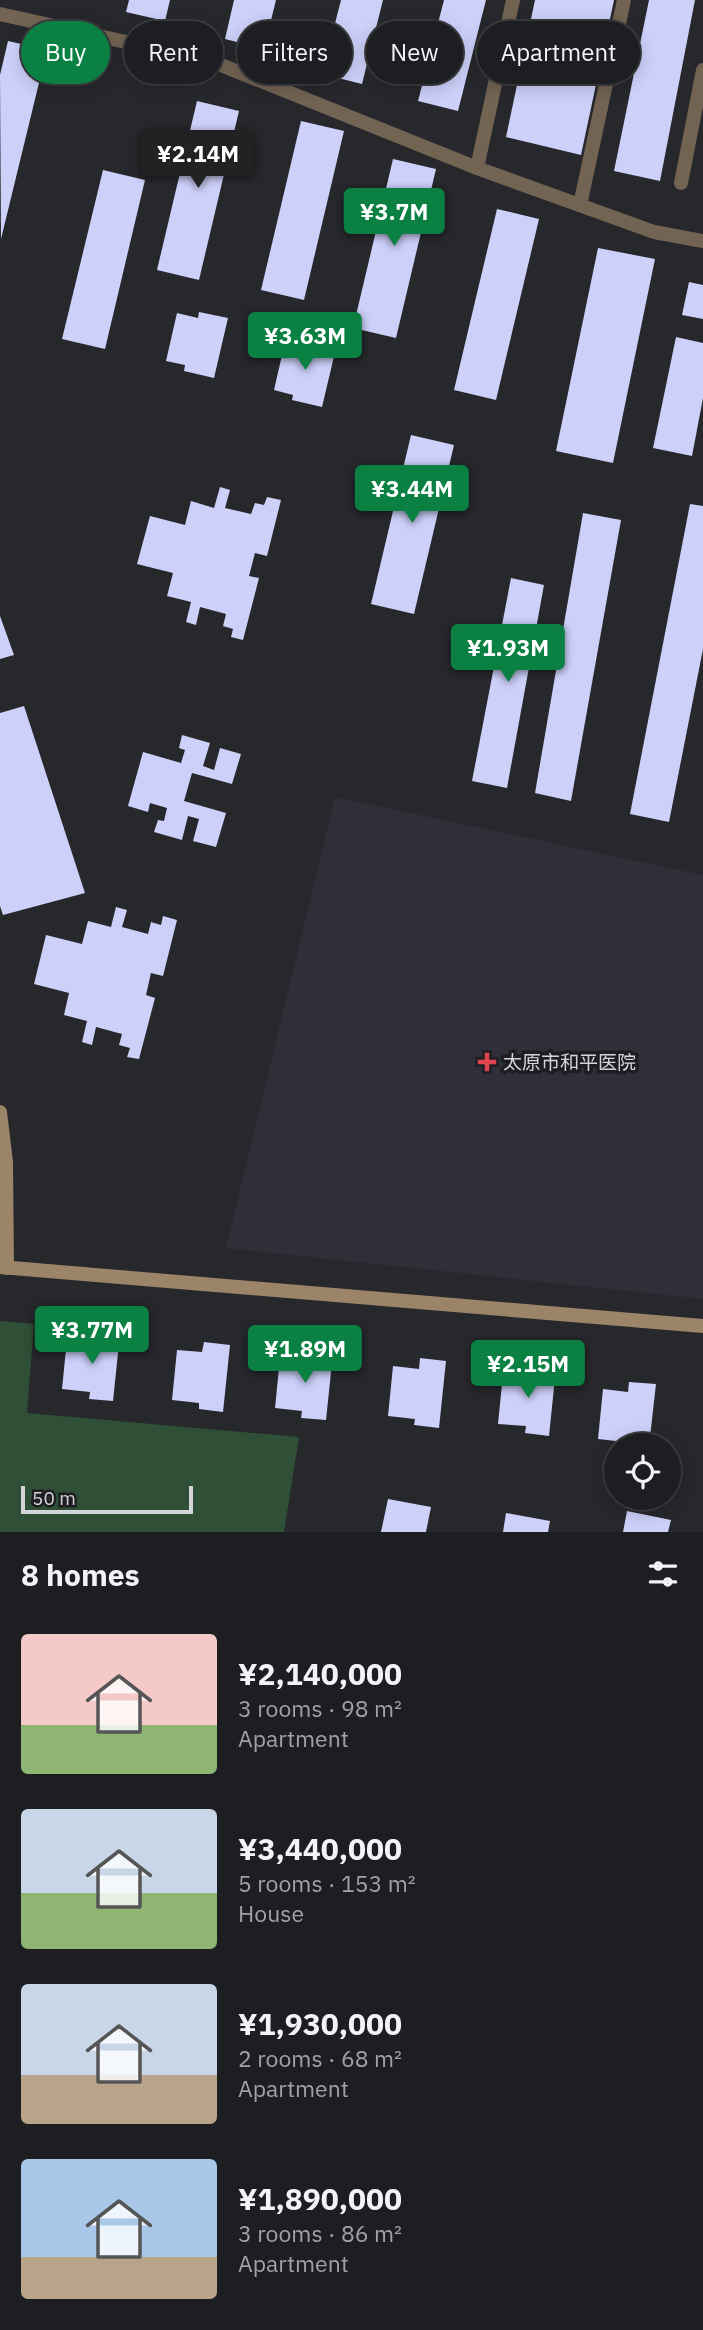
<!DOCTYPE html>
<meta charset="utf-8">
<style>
:root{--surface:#1d1e21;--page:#2a2b2e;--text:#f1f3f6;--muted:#a0a2a5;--line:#3b3c3f;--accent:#0b8043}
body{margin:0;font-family:"IBM Plex Sans","Noto Sans SC",sans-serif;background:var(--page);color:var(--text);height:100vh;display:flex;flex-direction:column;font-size:26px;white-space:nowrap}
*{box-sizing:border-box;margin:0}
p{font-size:23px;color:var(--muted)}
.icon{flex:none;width:38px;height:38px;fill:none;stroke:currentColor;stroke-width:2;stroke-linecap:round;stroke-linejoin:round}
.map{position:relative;height:1532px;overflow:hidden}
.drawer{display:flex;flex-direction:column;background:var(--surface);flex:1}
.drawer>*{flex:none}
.guide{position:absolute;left:21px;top:21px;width:662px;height:63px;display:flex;gap:14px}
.buttons{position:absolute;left:604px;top:1433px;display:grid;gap:14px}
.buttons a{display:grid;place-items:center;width:77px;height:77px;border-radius:50%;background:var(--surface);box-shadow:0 4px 18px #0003,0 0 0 2px var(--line);font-size:35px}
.scale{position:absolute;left:21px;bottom:18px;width:172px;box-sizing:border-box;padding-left:7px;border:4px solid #d4d5d8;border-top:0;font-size:19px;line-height:24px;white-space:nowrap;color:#d4d5d8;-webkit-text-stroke:5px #1e1e22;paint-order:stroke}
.price{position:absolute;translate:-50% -60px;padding:0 16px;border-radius:7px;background:var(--accent);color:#fff;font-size:23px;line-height:46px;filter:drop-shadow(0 2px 4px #0008)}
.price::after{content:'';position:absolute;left:50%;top:42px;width:21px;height:16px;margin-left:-10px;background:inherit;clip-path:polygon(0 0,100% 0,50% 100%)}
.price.active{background:#222;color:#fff}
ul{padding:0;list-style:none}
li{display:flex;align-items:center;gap:21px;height:175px;padding:0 21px}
li span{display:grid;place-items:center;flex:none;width:196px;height:140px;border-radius:7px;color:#555}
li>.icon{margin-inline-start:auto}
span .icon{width:84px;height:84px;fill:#fffc;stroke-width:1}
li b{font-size:30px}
h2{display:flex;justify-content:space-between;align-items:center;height:84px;padding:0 21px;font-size:30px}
.pill{padding:0 24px;border-radius:32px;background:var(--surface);box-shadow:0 4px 18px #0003,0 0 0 2px var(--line);font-size:24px;line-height:63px}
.pill.active{background:var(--accent);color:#fff}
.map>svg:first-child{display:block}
</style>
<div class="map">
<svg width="703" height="1532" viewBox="0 0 703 1532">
<rect width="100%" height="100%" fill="#27282c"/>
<!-- built -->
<path fill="#2e2f39" d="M335,797L703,875V1299L226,1248Z"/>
<!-- green -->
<path fill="#2f4f36" d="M0,1321L34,1324L27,1413L299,1437L284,1532H0Z"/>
<!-- building -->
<g fill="#cdd0f9">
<path d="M129,0H170L165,21L126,12Z"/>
<path d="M234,0H276L264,49L225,39Z"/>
<path d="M341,0H383L362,84L322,74Z"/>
<path d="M444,0H486L458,111L418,101Z"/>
<path d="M535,0H614L581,155L506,137Z"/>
<path d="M649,0H695L660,181L614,171Z"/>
<path d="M8,41L47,50L1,239L0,75Z"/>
<path d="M197,101L239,111L199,280L157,270Z"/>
<path d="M301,121L344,131L304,300L261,290Z"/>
<path d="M393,159L436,169L396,338L353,328Z"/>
<path d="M103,170L145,180L105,349L62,339Z"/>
<path d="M497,209L539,219L496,400L454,390Z"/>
<path d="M598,248L655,259L613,463L556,451Z"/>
<path d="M689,282L703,285V319L682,315Z"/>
<path d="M199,312L228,318L214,378L184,371L185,365L166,361L177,313L198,318Z"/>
<path d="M676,337L703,343V398L692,456L653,448Z"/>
<path d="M308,341L336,348L322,407L292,400L293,395L274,390L285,342L306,347Z"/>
<path d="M411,435L454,445L414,614L371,604Z"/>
<path d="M220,487L230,490L225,508L251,514L255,503L264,505L267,497L281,500L267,556L255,553L249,576L259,578L243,640L231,637L233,629L223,626L226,614L200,607L196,625L186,622L191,602L167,596L173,573L137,564L150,516L185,525L191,501L214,508Z"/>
<path d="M690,504L703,506V649L669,822L630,814Z"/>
<path d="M583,513L621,520L571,801L535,793Z"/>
<path d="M511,578L544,585L507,788L472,781Z"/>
<path d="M0,616L14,655L0,659Z"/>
<path d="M24,706L85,893L3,915L0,906V713Z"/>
<path d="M182,735L210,743L203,766L214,770L220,748L241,754L232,784L192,773L184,801L226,813L216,847L193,841L199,819L188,816L182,840L154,832L158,820L164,821L167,808L150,803L148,812L128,806L143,752L181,763L185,750L179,748Z"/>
<path d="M116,907L127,910L122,927L148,934L151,922L161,925L163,916L177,920L163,976L151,973L146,995L155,998L139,1059L127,1057L130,1048L119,1045L122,1034L96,1027L92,1045L82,1042L87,1021L64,1015L69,993L34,984L46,935L82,944L88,921L111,927Z"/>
<path d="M94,1332L120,1334L113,1401L89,1399L90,1392L62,1389L67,1339L93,1342Z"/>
<path d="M204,1342L230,1345L223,1412L199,1409V1403L172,1400L177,1350L202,1352Z"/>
<path d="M307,1350L333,1353L326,1420L301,1418L302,1411L275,1408L280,1358L306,1361Z"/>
<path d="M420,1358L446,1361L439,1428L414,1425L415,1419L388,1416L393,1366L419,1369Z"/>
<path d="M530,1366L556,1368L549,1436L525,1433L526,1426L498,1424L503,1374L529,1376Z"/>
<path d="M629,1382L656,1384L649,1446H624L625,1442L598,1439L603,1389L628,1392Z"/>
<path d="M388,1499L431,1507L426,1532H381Z"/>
<path d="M627,1511L671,1520L668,1532H623Z"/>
<path d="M506,1513L550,1521L548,1532H503Z"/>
</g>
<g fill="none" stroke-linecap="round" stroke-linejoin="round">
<!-- lane -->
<g stroke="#726352" stroke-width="14">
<path d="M681,183L703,70"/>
<path d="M580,205L624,0"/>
</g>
<!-- street -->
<g stroke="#726352" stroke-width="14">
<path d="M0,14L211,61L477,168L654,232L703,241"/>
<path d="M477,168L513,0"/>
</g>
<!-- secondary -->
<g stroke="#9b8468" stroke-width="14">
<path d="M0,1112L6,1162L7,1268"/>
<path d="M0,1267L703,1326"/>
</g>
</g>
<!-- markers -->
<path fill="#e0444e" stroke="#1e1e22" stroke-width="2.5" d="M483.5 1051.5h7v7h7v7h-7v7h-7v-7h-7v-7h7z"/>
<g text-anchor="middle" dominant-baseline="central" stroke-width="7" stroke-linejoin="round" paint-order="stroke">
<!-- poi labels -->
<g font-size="19" fill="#d4d5d8" stroke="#1e1e22" text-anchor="start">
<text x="503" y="1062">太原市和平医院</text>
</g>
</g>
</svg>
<div class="buttons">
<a><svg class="icon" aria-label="locate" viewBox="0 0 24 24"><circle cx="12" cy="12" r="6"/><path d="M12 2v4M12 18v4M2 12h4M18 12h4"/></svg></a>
</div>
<div class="scale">50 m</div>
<b class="price active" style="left:198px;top:190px">¥2.14M</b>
<b class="price" style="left:394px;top:248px">¥3.7M</b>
<b class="price" style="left:305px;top:372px">¥3.63M</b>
<b class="price" style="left:412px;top:525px">¥3.44M</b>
<b class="price" style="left:508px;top:684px">¥1.93M</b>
<b class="price" style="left:92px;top:1366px">¥3.77M</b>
<b class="price" style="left:305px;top:1385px">¥1.89M</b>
<b class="price" style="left:528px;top:1400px">¥2.15M</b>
<div class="guide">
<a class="pill active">Buy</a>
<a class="pill">Rent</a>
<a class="pill">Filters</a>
<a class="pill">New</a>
<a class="pill">Apartment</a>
</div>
</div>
<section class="drawer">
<h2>8 homes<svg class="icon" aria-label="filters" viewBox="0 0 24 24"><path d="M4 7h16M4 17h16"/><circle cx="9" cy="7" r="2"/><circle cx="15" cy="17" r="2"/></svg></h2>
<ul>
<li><span style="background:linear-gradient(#f6c9c9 65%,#8fb573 0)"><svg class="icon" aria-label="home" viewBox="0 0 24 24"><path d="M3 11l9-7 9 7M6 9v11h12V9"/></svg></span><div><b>¥2,140,000</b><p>3 rooms · 98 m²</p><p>Apartment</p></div></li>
<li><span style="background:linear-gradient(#c9d6e8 60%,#8fb573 0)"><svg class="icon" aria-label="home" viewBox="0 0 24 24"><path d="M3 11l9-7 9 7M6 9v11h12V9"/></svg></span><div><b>¥3,440,000</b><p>5 rooms · 153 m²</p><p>House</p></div></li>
<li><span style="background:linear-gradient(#c9d6e8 65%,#b9a48a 0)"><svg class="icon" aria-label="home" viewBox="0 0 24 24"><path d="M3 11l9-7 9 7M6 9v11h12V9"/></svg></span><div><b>¥1,930,000</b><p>2 rooms · 68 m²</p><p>Apartment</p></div></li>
<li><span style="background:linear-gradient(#a9c7e8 70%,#b9a48a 0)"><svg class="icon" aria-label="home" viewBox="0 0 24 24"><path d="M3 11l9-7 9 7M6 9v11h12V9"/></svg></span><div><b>¥1,890,000</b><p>3 rooms · 86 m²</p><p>Apartment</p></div></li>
</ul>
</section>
